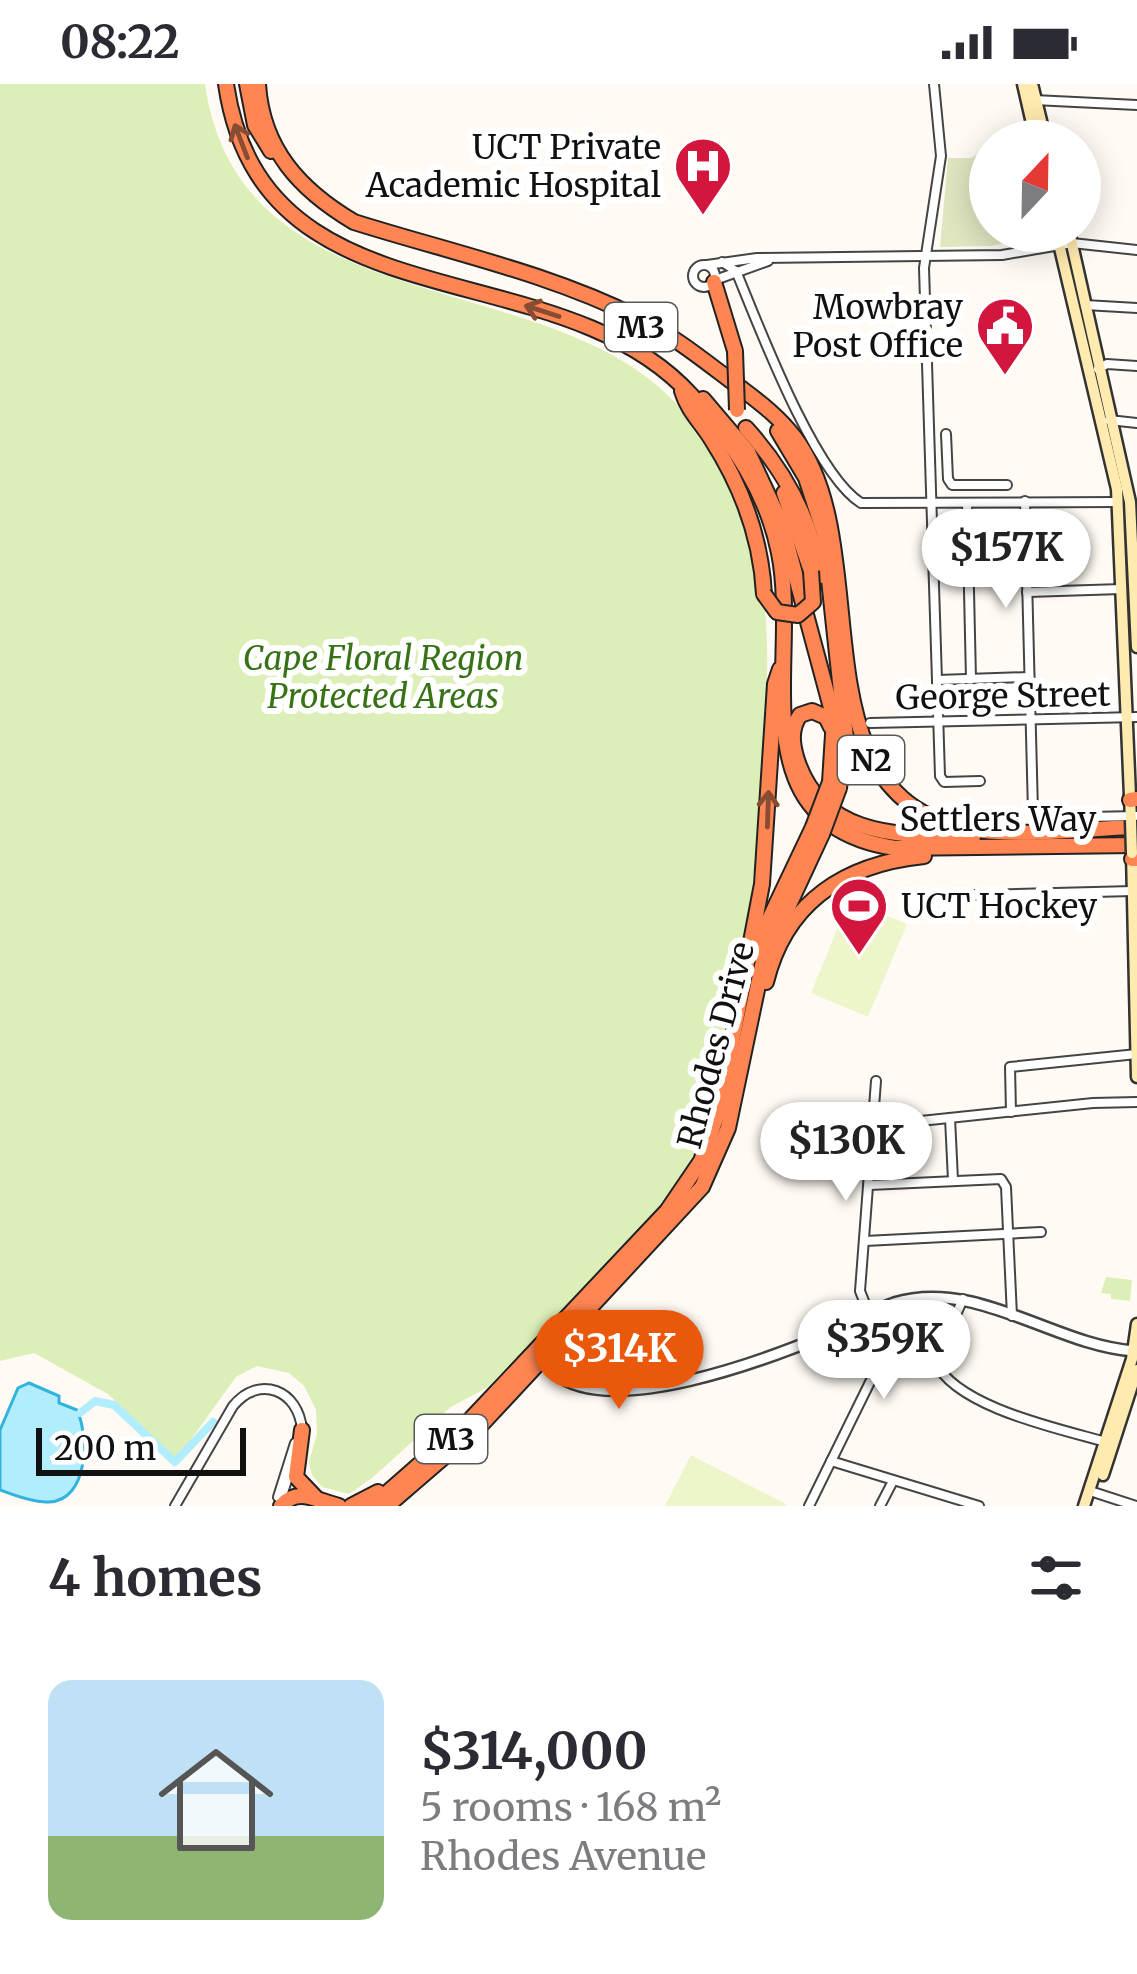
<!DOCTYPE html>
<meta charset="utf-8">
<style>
:root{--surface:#fff;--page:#f7f7f7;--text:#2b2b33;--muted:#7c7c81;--accent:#ea580c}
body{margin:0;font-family:Merriweather,serif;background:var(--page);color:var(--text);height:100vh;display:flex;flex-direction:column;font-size:45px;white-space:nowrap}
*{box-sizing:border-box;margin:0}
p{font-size:39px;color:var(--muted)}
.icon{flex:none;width:66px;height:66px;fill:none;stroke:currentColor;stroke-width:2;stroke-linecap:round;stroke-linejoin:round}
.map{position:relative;height:1422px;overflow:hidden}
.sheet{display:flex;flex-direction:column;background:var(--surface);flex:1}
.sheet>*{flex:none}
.needle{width:78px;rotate:22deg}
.fabs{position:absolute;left:969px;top:36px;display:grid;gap:24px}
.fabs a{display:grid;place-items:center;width:132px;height:132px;border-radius:50%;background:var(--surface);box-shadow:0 6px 30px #0003;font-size:60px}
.scale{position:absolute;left:36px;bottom:30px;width:210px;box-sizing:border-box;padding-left:12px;border:6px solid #111;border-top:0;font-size:33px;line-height:42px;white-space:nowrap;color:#111;-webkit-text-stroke:9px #fff;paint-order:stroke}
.price{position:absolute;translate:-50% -102px;padding:0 27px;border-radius:42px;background:#fff;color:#222;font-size:39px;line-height:78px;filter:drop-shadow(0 3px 6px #0008)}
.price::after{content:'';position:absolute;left:50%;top:72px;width:36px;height:27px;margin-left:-18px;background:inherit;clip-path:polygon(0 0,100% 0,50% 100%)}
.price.selected{background:var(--accent);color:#fff}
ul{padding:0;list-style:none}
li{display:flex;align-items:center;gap:36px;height:300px;padding:0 48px}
li span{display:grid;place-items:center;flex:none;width:336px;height:240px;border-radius:24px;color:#555}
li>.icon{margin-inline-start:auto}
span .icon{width:144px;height:144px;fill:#fffc;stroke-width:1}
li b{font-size:51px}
h2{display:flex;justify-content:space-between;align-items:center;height:144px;padding:0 48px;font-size:51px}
.status{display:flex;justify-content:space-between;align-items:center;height:84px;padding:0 60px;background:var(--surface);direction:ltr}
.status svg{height:33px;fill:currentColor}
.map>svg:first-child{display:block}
</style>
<div class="status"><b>08:22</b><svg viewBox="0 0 49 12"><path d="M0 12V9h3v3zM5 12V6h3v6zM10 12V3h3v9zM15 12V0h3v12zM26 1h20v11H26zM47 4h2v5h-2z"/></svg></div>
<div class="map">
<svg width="1137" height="1422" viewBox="0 0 1137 1422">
<rect width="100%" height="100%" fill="#fffbf4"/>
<!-- green -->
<g fill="#ddefb8">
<path d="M0,0H205C236,215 479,189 626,279C685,315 728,377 749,443C778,534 765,630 760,723C756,791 745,855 732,921C718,991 711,1049 673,1110L488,1303L451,1323L372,1394L349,1410L322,1403L312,1391L309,1378L317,1350L316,1326L304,1302L289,1289L257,1282L236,1293L177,1375L108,1310L34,1269L0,1277Z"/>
<path d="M1106,1193L1132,1196L1130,1217L1111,1215V1210L1101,1209Z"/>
<path d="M889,1227L895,1233L874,1276L834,1256Z"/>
</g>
<!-- cemetery -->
<path fill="#e0e6c0" d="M990,64V147H1041L1042,150L992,162L940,163L948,74H971Z"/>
<!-- pitch -->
<g fill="#edf5cb">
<path d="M849,816L907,840L868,933L811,909Z"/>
<path d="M691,1371L786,1420L785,1422H665Z"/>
</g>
<!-- water -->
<path fill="#b2edfd" stroke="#30b3dd" stroke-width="3" d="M29,1299L59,1312V1319L77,1326C89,1352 89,1416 49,1418C35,1419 13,1411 0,1406V1346L18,1304Z"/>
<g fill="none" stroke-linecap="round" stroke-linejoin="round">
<!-- canal -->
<path stroke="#b2edfd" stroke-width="8" d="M80,1329L95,1317L114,1321L175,1378L213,1338"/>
<defs>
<g id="minor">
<path d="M934,0L941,72L924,184L940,692L944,698L980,697"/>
<path d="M1034,16L1137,21"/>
<path d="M722,178L736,187C758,240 814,390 861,419L1118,418"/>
<circle cx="704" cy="192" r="11"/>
<path d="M707,181L757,174L1002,171L1072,159L1137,166"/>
<path d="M715,196L768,177"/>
<path d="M1085,221L1137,224"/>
<path d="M1098,285L1107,280L1137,282"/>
<path d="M1109,336L1137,339"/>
<path d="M946,350L948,395L952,401H1007"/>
<path d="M1025,417L1033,728L1041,734L1137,732"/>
<path d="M967,419L971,595"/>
<path d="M1027,508L1122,505"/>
<path d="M937,596L1029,593"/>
<path d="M870,639L1137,633"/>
<path d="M937,812L1133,807"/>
<path d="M1011,1028L1010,983L1137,970"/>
<path d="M950,1034L953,1096"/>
<path d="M873,1042L1093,1019L1137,1018"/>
<path d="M869,1101L1001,1095L1006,1103L1012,1232"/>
<path d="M865,1157L1041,1148"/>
<path d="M963,1215L935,1277C955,1323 1060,1345 1106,1358"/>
<path d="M869,1230L860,1207L876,997"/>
<path d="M831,1377L979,1422"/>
<path d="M1090,1407L1136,1422"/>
<path d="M278,1413L295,1359"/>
<path d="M279,1421L291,1384"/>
<path d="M175,1422L233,1322C259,1290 299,1306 302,1346"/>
<path d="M809,1422L902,1233L906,1217"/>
<path d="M880,1422L893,1397"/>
</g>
<path id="tertiary" d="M575,1246L571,1256L553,1276L555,1289C609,1336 768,1275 828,1250C850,1241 871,1227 894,1219C977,1194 1053,1261 1134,1267"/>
<g id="secondary">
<path d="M1023,0L1036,57"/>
<path d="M1032,0L1046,57"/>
<path d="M1056,147L1117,405L1131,736"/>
<path d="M1069,147L1130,418L1137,563"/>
<path d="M1132,769L1137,993"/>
<path d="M1103,1391L1137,1286"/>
<path d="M1084,1422L1132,1275L1137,1240"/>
</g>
<g id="motorway">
<path d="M226,0C262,248 555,162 691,311C732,357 767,408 779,469C801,577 734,740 895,764L1137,761"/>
<path d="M247,0L255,41L271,67"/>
<path d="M258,0C262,65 300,106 354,138C449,168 549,189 638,234C676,253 708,280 742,305C762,320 780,334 795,354C879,467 791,707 965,744C1017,755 1084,744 1137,743"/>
<path d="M714,198L735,267"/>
<path d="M682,307C688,327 701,338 712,356C742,403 761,454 764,510"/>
<path d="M703,315L748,368L782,441L834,635L830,698"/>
<path d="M746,344C785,387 811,434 820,492"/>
<path d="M778,347L806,394L824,449L846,654L839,704"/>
<path d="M784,409L811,487"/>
<path d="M831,643L826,633L812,627L800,631C790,645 792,660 797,676C823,756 904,751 973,753"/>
<path d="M1130,716L1137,715"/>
<path d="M1132,775H1137"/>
<path d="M756,863L813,743"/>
<path d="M766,898C786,817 846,780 924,772"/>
<path d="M302,1346L296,1393L317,1415"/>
<path d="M281,1422C298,1402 317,1417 339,1422"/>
<path d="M351,1422L378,1408"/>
<path d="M372,1422L469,1337L667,1127L701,1077L719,1026L762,800L775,600L780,585"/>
<path d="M387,1422L481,1341L702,1103L728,1044L763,877L822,750"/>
</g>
</defs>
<!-- minor casing -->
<use href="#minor" stroke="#444" stroke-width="12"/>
<!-- tertiary casing -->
<use href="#tertiary" stroke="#444" stroke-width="14"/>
<!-- secondary casing -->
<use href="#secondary" stroke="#333" stroke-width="15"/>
<!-- motorway casing -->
<use href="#motorway" stroke="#222" stroke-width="18"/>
<!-- minor -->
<use href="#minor" stroke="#fff" stroke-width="8"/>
<!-- tertiary -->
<use href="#tertiary" stroke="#fff" stroke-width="9"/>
<!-- secondary -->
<use href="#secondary" stroke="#ffeaaf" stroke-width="10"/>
<!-- motorway -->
<use href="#motorway" stroke="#ff8652" stroke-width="14"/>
<defs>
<path id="secondary-bridge" d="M1131,736L1132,769"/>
<g id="motorway-bridge">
<path d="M735,267L737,326"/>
<path d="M764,510L777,528L798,531L813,518L811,487"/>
<path d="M813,743L830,698"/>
<path d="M822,750L839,704"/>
</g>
</defs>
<!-- secondary-bridge casing -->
<use href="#secondary-bridge" stroke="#333" stroke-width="15" stroke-linecap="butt"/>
<!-- motorway-bridge casing -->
<use href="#motorway-bridge" stroke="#222" stroke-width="18" stroke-linecap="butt"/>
<!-- secondary-bridge -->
<use href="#secondary-bridge" stroke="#ffeaaf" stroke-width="10"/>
<!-- motorway-bridge -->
<use href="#motorway-bridge" stroke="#ff8652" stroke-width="14"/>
</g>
<!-- one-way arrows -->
<defs><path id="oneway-shaft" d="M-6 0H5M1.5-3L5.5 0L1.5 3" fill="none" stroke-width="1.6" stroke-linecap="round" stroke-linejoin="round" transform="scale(3)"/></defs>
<g stroke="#884c32">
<use href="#oneway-shaft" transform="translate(241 57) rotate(-111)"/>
<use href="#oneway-shaft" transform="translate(542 227) rotate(-162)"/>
<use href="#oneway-shaft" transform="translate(768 725) rotate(-88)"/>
</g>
<!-- icons -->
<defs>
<symbol id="hospital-pin" viewBox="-11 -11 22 30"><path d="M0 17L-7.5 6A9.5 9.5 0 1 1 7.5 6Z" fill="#d3163d" stroke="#fff"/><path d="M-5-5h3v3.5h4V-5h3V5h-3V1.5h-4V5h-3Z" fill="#fff"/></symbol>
<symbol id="civic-pin" viewBox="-11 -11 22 30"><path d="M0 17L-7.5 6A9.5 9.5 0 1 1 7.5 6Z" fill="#d3163d" stroke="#fff"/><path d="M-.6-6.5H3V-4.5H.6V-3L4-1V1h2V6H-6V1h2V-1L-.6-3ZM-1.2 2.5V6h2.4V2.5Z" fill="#fff"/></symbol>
<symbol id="stadium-pin" viewBox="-11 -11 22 30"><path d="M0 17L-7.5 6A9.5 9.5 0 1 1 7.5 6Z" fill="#d3163d" stroke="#fff"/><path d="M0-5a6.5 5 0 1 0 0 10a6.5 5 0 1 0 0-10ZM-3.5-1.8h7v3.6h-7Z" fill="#fff"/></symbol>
</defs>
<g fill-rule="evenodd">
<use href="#hospital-pin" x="670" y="49" width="66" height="90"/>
<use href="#civic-pin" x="972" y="209" width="66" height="90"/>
<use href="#stadium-pin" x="826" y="789" width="66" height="90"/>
</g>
<g text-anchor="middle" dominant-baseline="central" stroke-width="12" stroke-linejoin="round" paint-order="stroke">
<!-- shield labels -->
<g fill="#fff" stroke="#585858" stroke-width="3">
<rect x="605" y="219" width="72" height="48" rx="9"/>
<rect x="838" y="652" width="66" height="48" rx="9"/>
<rect x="415" y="1331" width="72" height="48" rx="9"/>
</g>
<g font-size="30" font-weight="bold" fill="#111">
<text x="641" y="243">M3</text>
<text x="871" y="676">N2</text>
<text x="451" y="1355">M3</text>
</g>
<!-- poi labels -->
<g font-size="33" fill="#111" stroke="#fff" text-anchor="end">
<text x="661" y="63">UCT Private<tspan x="661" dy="38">Academic Hospital</tspan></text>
<text x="963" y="223">Mowbray<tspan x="963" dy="38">Post Office</tspan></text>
<text x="901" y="822" text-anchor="start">UCT Hockey</text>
</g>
<!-- park labels -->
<g font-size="33" font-style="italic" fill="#387217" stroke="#fff">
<text x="383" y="574">Cape Floral Region<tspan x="383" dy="38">Protected Areas</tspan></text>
</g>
<!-- street labels -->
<g font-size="33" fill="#111" stroke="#fff">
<text transform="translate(1003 612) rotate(-1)">George Street</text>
<text x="998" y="735">Settlers Way</text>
<text transform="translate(716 961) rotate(-75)">Rhodes Drive</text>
</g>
</g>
</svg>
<div class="fabs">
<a><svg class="needle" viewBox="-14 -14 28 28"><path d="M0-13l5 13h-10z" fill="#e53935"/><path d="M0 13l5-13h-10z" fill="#7c7c81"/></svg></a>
</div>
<div class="scale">200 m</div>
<b class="price" style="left:1006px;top:527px">$157K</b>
<b class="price" style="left:846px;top:1120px">$130K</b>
<b class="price" style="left:884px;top:1318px">$359K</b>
<b class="price selected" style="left:619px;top:1328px">$314K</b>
</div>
<section class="sheet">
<h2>4 homes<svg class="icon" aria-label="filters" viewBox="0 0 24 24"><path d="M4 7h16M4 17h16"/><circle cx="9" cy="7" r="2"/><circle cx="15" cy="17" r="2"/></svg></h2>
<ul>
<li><span style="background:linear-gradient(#bfe0f5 65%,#8fb573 0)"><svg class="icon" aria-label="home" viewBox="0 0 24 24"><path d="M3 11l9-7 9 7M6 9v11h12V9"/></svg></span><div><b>$314,000</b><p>5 rooms · 168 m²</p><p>Rhodes Avenue</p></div></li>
</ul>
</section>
